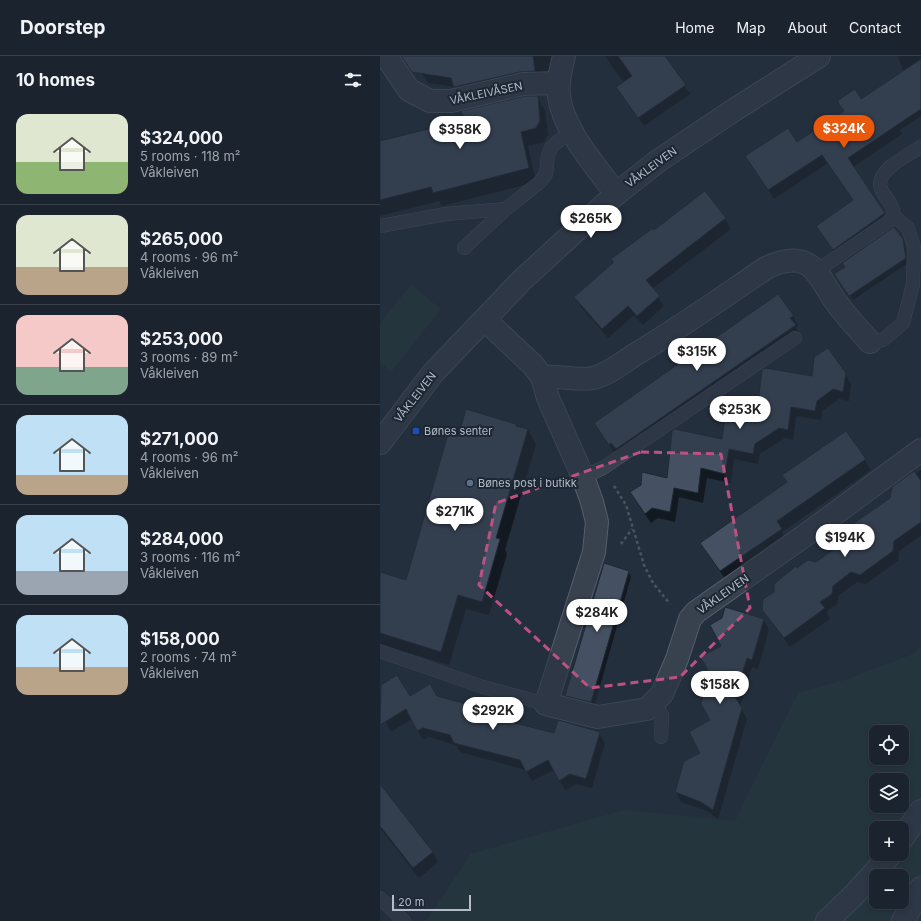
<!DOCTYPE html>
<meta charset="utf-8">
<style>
:root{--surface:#1b232e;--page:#242b36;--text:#f1f3f6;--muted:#a0a4aa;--line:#39404a;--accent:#ea580c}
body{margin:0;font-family:Inter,sans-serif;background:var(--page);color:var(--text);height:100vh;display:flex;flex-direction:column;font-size:15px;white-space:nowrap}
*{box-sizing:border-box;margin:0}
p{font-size:13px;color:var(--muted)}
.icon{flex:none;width:22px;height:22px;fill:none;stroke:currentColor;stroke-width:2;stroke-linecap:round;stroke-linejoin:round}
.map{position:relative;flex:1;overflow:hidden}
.details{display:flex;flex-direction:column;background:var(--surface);width:380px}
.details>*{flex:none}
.tools{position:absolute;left:489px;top:669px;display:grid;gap:8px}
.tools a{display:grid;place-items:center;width:40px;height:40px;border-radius:8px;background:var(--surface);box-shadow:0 2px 6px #0003,0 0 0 1px var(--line);font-size:20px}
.scale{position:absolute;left:12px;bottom:10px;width:79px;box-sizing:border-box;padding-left:4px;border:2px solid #b4bcc9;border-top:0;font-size:11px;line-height:14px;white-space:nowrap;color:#b4bcc9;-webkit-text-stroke:3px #1d2633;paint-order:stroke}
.price{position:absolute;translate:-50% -34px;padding:0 9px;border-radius:14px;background:#fff;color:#222;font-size:13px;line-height:26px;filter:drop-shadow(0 1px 2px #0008)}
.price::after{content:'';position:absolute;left:50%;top:24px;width:12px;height:9px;margin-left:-6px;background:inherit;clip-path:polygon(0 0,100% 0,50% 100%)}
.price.on{background:var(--accent);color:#fff}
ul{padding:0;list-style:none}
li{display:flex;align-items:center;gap:12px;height:100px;padding:0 16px}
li+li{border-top:1px solid var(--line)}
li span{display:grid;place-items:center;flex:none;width:112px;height:80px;border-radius:12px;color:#555}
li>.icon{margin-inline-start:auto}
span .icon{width:48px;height:48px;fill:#fffc;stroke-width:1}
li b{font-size:17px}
h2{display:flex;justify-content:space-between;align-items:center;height:48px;padding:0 16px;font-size:17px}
header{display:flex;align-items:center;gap:24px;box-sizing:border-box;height:56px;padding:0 20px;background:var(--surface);border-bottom:1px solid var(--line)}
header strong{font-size:19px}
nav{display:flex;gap:22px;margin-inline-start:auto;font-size:14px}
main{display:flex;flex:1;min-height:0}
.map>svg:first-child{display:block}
</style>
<header>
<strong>Doorstep</strong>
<nav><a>Home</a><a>Map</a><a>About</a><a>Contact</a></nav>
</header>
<main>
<section class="details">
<h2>10 homes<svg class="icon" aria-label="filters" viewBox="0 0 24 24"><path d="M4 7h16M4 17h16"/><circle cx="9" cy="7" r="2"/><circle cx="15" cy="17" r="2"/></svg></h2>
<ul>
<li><span style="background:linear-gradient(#dfe7d0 60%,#8fb573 0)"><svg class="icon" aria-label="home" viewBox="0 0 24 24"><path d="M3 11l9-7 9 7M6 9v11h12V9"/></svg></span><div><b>$324,000</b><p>5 rooms · 118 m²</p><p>Våkleiven</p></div></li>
<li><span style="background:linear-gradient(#dfe7d0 65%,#b9a48a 0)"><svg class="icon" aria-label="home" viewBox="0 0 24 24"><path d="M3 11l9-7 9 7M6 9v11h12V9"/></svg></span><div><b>$265,000</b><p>4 rooms · 96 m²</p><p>Våkleiven</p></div></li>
<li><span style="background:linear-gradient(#f6c9c9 65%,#7fa58c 0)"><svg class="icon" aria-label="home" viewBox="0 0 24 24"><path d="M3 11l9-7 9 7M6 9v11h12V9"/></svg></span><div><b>$253,000</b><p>3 rooms · 89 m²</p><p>Våkleiven</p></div></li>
<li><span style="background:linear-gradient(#bfe0f5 75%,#b9a48a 0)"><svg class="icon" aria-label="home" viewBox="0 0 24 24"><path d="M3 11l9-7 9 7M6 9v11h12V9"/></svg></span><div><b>$271,000</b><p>4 rooms · 96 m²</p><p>Våkleiven</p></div></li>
<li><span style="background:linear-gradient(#bfe0f5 70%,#9aa5b1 0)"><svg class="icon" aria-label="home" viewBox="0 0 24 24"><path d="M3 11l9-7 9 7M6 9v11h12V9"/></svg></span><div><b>$284,000</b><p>3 rooms · 116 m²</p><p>Våkleiven</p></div></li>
<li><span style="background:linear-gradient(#bfe0f5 65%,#b9a48a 0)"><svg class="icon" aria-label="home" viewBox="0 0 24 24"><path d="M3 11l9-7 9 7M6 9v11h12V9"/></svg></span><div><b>$158,000</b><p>2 rooms · 74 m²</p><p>Våkleiven</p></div></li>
</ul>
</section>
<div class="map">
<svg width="541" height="865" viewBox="0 0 541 865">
<rect width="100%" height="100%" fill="#242f3e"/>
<!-- green -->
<g fill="#263c3f" fill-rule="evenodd">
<path d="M31,229L61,253L11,316L0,306V267Z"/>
<path d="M541,591V865H46L91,798L244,754L355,765L418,637L468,623L533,598ZM496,676H522V702H496ZM496,724H522V750H496ZM496,772H522V798H496ZM496,820H522V846H496Z"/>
</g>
<!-- shadow -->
<g fill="#0007">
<path d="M45,0H178L173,20L80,40L75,31L48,27L42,17Z"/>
<path d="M225,0H284L310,38L264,70L242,40L244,27Z"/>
<path d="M520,0H541V60L520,74L522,78L473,111L510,167L459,203L437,170L474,145L448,107L394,143L372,109L417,88L524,16L518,1Z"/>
<path d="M157,41L165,55L168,79L164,86L148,90L156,126L62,150L59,145L0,160V86L85,64Z"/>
<path d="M345,163L351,173L272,233L284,250L263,269L254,259L228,282L201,251L196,241L234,206L274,176Z"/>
<path d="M522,183L525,189L528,207L473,244L459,223Z"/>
<path d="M413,260L418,270L416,272L420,279L235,398L215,367Z"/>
<path d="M465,318L471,328L469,345L459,343L442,355L441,364L416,360L413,384L405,382L380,398L378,408L354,403L351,427L327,422L323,447L299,441L295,466L278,462L271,467L257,447L343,385L358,362L433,321Z"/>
<path d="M135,368L137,371L148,374L156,388L125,494L127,498L109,559L86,553L69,609L29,597L31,601L0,592V517L26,525L78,382Z"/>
<path d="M466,376L491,414L402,476L406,483L347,525L327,497Z"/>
<path d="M541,414V480L519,495L518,505L486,528L477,526L458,540L457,548L446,556L450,563L410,591L383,554L394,536L417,513L436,507L456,493L471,476L511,443L535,418Z"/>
<path d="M248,516L251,521L214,651L189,645L186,640Z"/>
<path d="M384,564L389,574L378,613L372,611L360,651L367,663L338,763L327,755L301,746L296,736L322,697L331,665L327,628L325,623L328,612L343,590Z"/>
<path d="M2,629L30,642L56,641L127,666L175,678L219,677L225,687L212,732L196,728L185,734L174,714L152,725L146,714L80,696L76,689L49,681L43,684L32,663L11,676L0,655V638Z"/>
<path d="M4,735L53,796L58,806L39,822L0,772V739Z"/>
</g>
<!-- building -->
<g fill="#455162" stroke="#1f2835">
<path d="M21,0H153L155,15L140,16L74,31L71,22L32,16Z"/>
<path d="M238,0H285L306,29L258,62L236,31L252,20Z"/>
<path d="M541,3V53L468,102L505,157L453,194L436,170L473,144L442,99L388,134L365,100L408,72L417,86L464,55L457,45L475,33L481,43Z"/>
<path d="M145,40H158L160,65L156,72L141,76L149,112L53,137L51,131L0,144V85L84,64L81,55Z"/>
<path d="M325,135L346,162L266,224L280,240L257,260L248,250L222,273L194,241L234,206L231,203L273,172L274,174Z"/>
<path d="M514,171L523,183L526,202L469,240L454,218L465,211L462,207Z"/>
<path d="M398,238L414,260L410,262L416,269L236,393L231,387L229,389L214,367Z"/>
<path d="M448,292L466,317L463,336L453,333L437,345L435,355L411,351L408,374L399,372L375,388L373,398L349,393L345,418L321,412L318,437L294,432L290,456L272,452L265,458L250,436L261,429L262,416L287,422L292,375L295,373L342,383L345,359L358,361L378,347L382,314L385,312L432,320L434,301Z"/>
<path d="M86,353L136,368V370L148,373L116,482L120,483L102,546L78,539L61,596L0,577V516L26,524L68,378L78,381Z"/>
<path d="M466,375L486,403L397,465L402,473L340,515L320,487L407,426L402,419Z"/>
<path d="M534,415L541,425V466L514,485L513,495L480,519L471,516L453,530L452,538L440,546L445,552L404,582L382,554L383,543L394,536V528L416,510L417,512L428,504L436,506L455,492L456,484L470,475L467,472L510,442L512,431Z"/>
<path d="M224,507L249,515L211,646L185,640Z"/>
<path d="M345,551L384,563L372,604L367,602L355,641L362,652L333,754L321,746L295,736L304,705L320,697L309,676L330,664L321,648L327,624L324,623L327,612L320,601L341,590L330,569L342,562Z"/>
<path d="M17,619L30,640L50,628L57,640L123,658L127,665L174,677L178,664L220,676L206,723L190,718L179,725L168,704L146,716L140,704L74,687L70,679L43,672L37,675L26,653L0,669L1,629Z"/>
<path d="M0,728L53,796L33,812L0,770Z"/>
</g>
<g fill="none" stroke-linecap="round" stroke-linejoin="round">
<defs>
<g id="service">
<path d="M0,170L66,158L126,153"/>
<path d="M84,192L126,153L160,126L166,118L168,99L171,92L178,85L193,76"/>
<path d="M435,216L508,166L514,160C513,146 506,144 501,133C494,115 528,99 541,91"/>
<path d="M490,286L503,284L523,267L533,228L534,191L528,172L514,160"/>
<path d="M203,421L223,412L415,282"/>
<path d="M0,595L103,631L166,648"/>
<path d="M275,647L282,659L281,681"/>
<path d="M0,842L24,865"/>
</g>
<g id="minor">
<path d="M6,0L29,34L50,45H71L143,28L178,27"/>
<path d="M184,0C181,13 177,26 179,40C183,74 216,110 236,138"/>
<path d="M105,264L153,309L162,321L168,342L203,421L212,446L217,466L214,496L166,648L218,661L267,653L282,638L297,603L310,563L316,556L434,473L541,394"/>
<path d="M162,321C179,319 196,325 213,322C228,319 243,306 256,298C301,271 343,241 386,212C398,206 412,201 425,207C439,213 447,235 456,246C466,260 478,273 490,286"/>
<path d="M523,865L541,832"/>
</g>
<g id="tertiary">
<path d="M0,387L53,317L142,224L236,138L278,105L354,54L439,0"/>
<path d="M522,783L541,755"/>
<path d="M447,865L474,839L511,798"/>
</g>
</defs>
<!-- service casing -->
<use href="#service" stroke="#565f6c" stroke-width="14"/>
<!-- minor casing -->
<use href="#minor" stroke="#565f6c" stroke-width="24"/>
<!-- tertiary casing -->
<use href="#tertiary" stroke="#565f6c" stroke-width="24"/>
<!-- path -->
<g stroke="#44595c" stroke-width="2.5" stroke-dasharray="3 3" stroke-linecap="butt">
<path d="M234,430L246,449L264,509L273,527L290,548"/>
<path d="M241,488L252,473"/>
</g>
<!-- service -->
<use href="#service" stroke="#38414e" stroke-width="13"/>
<!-- minor -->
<use href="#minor" stroke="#38414e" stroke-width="22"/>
<!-- tertiary -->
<use href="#tertiary" stroke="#38414e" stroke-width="22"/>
</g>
<!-- marked area -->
<path d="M0 0H541V865H0ZM261,396L341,398L370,552L300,621L210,632L99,529L116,447Z" fill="#242f3e" fill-opacity=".55" fill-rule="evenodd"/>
<path fill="none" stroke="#bd5182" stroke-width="3" stroke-dasharray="8 5" stroke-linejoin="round" d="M261,396L341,398L370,552L300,621L210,632L99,529L116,447Z"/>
<!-- markers -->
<rect fill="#1a4fb4" stroke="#1d2633" stroke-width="1.5" x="32" y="371" width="8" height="8" rx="2"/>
<circle fill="#5c6f8a" stroke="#1d2633" stroke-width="1.5" cx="90" cy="427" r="4"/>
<g text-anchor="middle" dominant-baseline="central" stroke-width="4" stroke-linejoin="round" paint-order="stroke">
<!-- street labels -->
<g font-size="11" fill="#b4bcc9" stroke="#1d2633">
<text transform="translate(106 37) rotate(-12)">VÅKLEIVÅSEN</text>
<text transform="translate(271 111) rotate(-36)">VÅKLEIVEN</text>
<text transform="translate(35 341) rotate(-52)">VÅKLEIVEN</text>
<text transform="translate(343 538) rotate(-35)">VÅKLEIVEN</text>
</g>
<!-- poi labels -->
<g font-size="11" fill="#b4bcc9" stroke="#1d2633" text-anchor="start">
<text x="44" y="375">Bønes senter</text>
<text x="98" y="427">Bønes post i butikk</text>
</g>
</g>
</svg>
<div class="tools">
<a><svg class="icon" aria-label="locate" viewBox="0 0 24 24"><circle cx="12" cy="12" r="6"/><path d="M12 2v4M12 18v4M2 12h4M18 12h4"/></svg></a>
<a><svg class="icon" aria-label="layers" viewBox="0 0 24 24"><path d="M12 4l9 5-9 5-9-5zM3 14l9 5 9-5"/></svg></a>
<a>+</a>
<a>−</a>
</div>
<div class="scale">20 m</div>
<b class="price on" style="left:464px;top:93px">$324K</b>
<b class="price" style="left:80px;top:94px">$358K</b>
<b class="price" style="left:211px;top:183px">$265K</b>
<b class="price" style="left:317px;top:316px">$315K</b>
<b class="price" style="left:360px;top:374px">$253K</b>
<b class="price" style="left:75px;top:476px">$271K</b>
<b class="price" style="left:465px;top:502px">$194K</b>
<b class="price" style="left:217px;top:577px">$284K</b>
<b class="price" style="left:340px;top:649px">$158K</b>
<b class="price" style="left:113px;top:675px">$292K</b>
</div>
</main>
